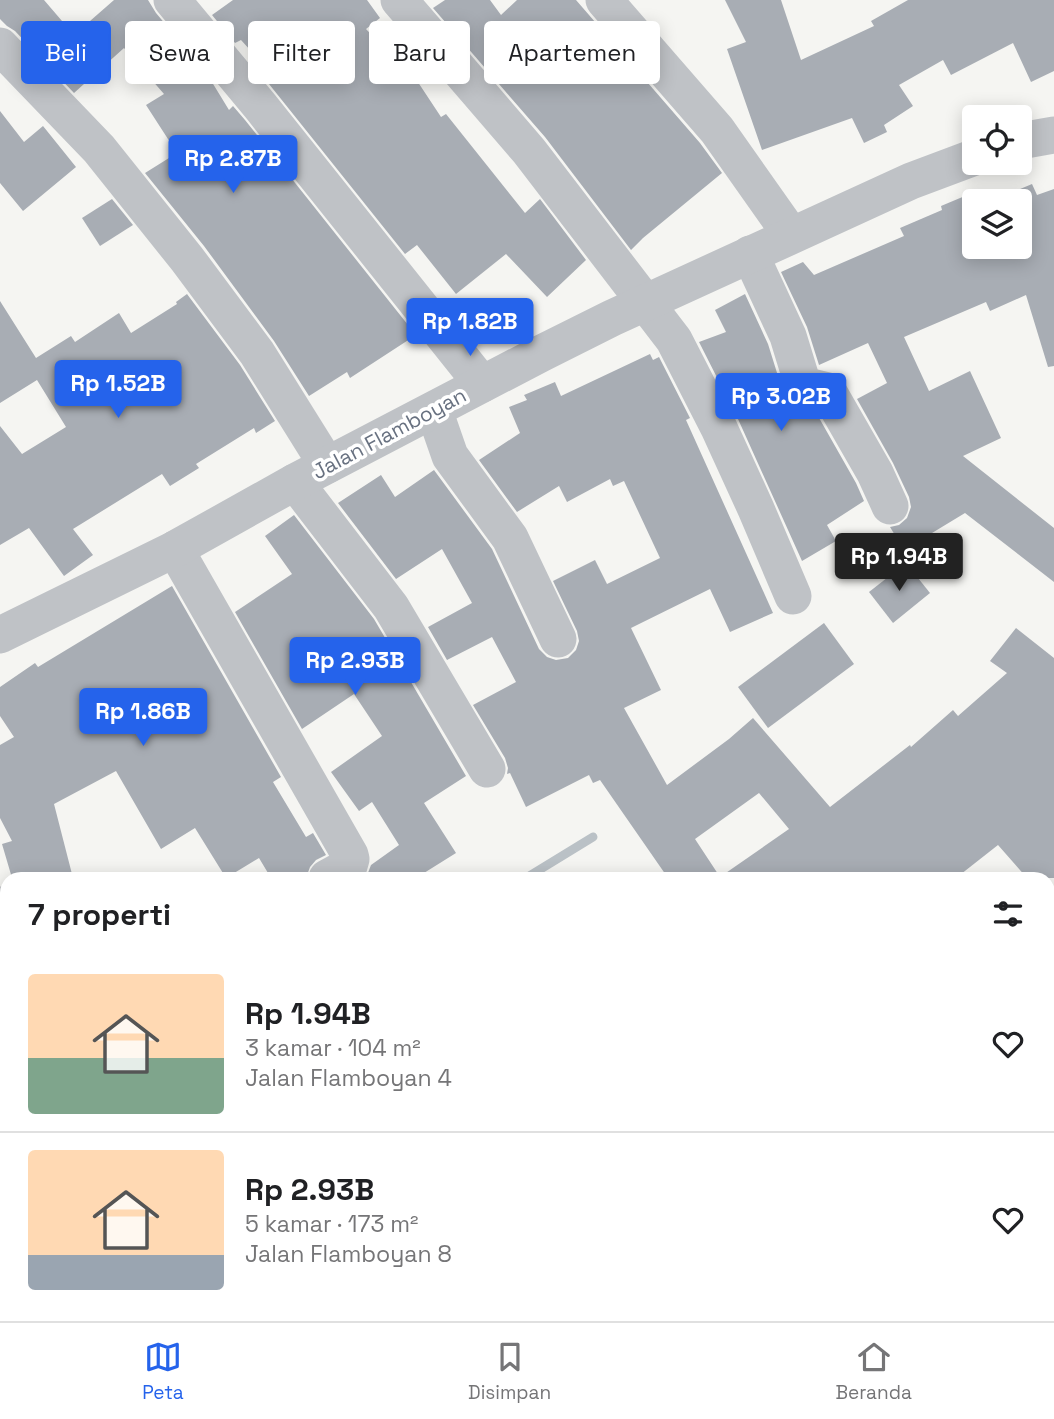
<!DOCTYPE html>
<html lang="id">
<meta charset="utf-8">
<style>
:root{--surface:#fff;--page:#f2f2f2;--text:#202124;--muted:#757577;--line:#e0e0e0;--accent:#2563eb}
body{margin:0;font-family:"Space Grotesk",sans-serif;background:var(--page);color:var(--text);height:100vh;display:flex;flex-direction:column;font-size:26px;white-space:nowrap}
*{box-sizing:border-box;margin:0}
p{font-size:23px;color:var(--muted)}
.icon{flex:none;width:38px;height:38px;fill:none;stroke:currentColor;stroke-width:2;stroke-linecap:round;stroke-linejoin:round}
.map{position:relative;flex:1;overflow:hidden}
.details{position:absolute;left:0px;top:872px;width:1055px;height:450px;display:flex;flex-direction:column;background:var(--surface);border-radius:21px 21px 0 0;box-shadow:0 4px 18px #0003}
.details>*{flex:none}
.banner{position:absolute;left:21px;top:21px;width:700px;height:63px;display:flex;gap:14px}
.controls{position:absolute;left:962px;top:105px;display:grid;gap:14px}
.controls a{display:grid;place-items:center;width:70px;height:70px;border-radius:7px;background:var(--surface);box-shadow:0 4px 18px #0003;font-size:35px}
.price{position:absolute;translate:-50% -60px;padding:0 16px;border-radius:7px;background:var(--accent);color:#fff;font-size:23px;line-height:46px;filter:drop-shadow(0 2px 4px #0008)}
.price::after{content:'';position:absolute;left:50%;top:42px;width:21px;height:16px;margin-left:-10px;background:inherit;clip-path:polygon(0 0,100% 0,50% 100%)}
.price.on{background:#222;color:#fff}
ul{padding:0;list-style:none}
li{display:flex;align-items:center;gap:21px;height:175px;padding:0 28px}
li+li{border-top:2px solid var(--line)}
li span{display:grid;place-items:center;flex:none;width:196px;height:140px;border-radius:7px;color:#555}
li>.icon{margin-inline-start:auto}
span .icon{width:84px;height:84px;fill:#fffc;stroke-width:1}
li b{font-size:30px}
h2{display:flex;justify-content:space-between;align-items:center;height:84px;padding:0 28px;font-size:30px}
.pill{padding:0 24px;border-radius:7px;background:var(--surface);box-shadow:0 4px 18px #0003;font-size:24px;line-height:63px}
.pill.on{background:var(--accent);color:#fff}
.tabs{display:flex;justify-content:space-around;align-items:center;height:98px;border-top:2px solid var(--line);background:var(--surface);font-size:19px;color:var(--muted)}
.tabs a{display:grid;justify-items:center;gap:4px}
.tabs .on{color:var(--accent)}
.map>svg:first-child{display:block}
</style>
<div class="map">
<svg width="1054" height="1321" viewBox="0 0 1054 1321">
<rect width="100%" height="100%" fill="#f5f5f2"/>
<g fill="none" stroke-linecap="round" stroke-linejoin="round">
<!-- stream -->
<g stroke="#bac1c6" stroke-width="9">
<path d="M526,878L593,837"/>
<path d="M0,1182L7,1181"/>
</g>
</g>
<!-- building -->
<g fill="#a8adb4" fill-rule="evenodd">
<path d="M0,0H44L74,35L114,0H148L156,13L207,74L229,110L233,106L245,120L416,335L350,378L347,372L309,396L274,341L204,246L145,173L177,153L146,105L164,94L124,48L74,93L15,31L7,26L0,19Z"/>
<path d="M233,0H367L380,18L366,29L402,67L406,64L441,117L446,114L525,213L540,199L586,260L547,297L506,254L456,294L417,245L405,254L265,79L271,73L241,40L235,43L212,15Z"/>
<path d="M445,0H490L501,15L517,0H576L700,143L722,173L643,238L631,250L545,137L433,8Z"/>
<path d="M725,0H781L801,60L874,26L871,21L908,0H1054V71L1031,82L1013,43L951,75L943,60L899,85L913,106L884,125L887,132L864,143L852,118L762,150L727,49L746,42Z"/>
<path d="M0,111L24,142L43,126L76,167L23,211L0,183Z"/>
<path d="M1032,184L1037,195L1054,189V366L1048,367L1026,295L990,311L986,302L904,337L929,391L970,371L1001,438L963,456L1054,528V582L965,513L904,550L890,527L899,525L907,518L911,507L909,497L893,463L857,399L887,383L868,343L819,365L807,327L781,272L803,262L814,275L904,236L900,228L942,210L941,206L972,193L975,201V247H1020V201H991Z"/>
<path d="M112,199L133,225L100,246L82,218Z"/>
<path d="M187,294L240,365L275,421L256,433L254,428L196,464L199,468L170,486L162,474L73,529L93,555L64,576L29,528L0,545V426L22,454L66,427L37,380L0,403V301L36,358L71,336L75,342L119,313L131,333L177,304L176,302Z"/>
<path d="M745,294L768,344L783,392L789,401L798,405L814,409L856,483L864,501L827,525L836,541L802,561L738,419L699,342L726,332L715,310Z"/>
<path d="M650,354L653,360L659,357L690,418L686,420L773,613L730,632L710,589L631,628L661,690L624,708L667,785L729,739L753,718L830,807L910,745L911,747L953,710L958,716L1007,673L990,661L1016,628L1054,658V878H1027L998,845L956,878H668L600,780L593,783L589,775L526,807L510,773L507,774L508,768L505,758L473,705L516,682L492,637L447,660L428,627L472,603L442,549L396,579L338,503L381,475L395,497L434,470L492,549L539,649L547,657L556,660L568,658L576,650L579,641L577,631L553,581L595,560L607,584L660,558L624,481L613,486L610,479L567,502L559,486L517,512L479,460L520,433L509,407L527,400L524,395L555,382L561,396ZM759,793L789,829L720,877L695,839Z"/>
<path d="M294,515L374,619L466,776L424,803L456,853L416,878H366L371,865L399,845L372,802L359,811L331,772L382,736L354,694L302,729L235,612L292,574L265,536Z"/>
<path d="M906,563L930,593L893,623L869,592Z"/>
<path d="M172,586L281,777L273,782L306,837L313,833L326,855L316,860L310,867L306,878H271L259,858L226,878L195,828L161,849L116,771L54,804L73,878H12L2,844L12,841L0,818V745L14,737L0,716V687L35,663L38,667Z"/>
<path d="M824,623L854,664L768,728L738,687Z"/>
</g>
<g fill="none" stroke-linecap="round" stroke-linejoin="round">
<defs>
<g id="major">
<path d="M1048,928L1054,924"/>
<path d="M1048,993L1054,989"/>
<path d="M473,1321L484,1314"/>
<path d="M569,1321L579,1314"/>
</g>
</defs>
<!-- major casing -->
<use href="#major" stroke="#b3b5ba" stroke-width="42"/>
<!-- minor -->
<g stroke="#bfc2c6" stroke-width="37">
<path d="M172,0L261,107L482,384"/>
<path d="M399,0L529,151L674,340L719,428L756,509L793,596"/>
<path d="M604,0L717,130L791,235"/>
<path d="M0,46L99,149L187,259L257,353L327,465"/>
<path d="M1020,141L1054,135"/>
<path d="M750,254L788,336L803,385L828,391L875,473L890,506"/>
<path d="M434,410L450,456L510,538L558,639"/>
<path d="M295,482L391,607L487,769"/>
<path d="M175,549L350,855L351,859L349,866L327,878"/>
<path d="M0,635L175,549L295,482L542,353L612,318L911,181L975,157"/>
<path d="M0,905L7,921"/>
<path d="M700,1321L701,1314"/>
</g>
<!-- major -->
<use href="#major" stroke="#fff" stroke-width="38"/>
</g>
<g text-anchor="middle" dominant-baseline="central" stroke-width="7" stroke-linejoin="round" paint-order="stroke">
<!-- street labels -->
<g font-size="21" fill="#687180" stroke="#fff">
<text transform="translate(389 433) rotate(-28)">Jalan Flamboyan</text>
</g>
</g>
</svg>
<div class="controls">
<a><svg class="icon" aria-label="locate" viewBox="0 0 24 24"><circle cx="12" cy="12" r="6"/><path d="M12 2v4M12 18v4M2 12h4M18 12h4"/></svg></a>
<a><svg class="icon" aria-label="layers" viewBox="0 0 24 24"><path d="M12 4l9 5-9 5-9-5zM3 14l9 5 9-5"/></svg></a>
</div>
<b class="price" style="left:233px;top:195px">Rp 2.87B</b>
<b class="price" style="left:470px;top:358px">Rp 1.82B</b>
<b class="price" style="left:118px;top:420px">Rp 1.52B</b>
<b class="price" style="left:781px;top:433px">Rp 3.02B</b>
<b class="price on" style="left:899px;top:593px">Rp 1.94B</b>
<b class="price" style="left:355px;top:697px">Rp 2.93B</b>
<b class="price" style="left:143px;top:748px">Rp 1.86B</b>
<div class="banner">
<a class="pill on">Beli</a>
<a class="pill">Sewa</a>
<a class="pill">Filter</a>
<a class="pill">Baru</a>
<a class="pill">Apartemen</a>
</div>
<section class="details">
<h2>7 properti<svg class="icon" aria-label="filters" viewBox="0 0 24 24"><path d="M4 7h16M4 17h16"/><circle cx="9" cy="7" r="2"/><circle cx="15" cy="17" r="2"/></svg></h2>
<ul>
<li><span style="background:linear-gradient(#ffd9b3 60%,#7fa58c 0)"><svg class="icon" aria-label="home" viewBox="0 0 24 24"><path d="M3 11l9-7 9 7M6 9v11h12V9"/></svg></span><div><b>Rp 1.94B</b><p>3 kamar · 104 m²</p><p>Jalan Flamboyan 4</p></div><svg class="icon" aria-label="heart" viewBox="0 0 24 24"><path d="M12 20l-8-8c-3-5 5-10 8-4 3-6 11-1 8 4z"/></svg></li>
<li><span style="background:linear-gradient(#ffd9b3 75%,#9aa5b1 0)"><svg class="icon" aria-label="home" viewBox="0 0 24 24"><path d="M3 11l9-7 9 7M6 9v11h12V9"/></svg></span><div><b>Rp 2.93B</b><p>5 kamar · 173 m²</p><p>Jalan Flamboyan 8</p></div><svg class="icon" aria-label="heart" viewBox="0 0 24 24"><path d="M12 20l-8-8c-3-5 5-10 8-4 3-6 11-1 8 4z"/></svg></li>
</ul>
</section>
</div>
<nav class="tabs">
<a class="on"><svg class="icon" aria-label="map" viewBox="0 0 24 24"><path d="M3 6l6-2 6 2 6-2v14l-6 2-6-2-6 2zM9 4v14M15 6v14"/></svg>Peta</a>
<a><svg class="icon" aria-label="saved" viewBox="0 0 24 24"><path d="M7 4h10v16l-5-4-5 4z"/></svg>Disimpan</a>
<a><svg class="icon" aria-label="home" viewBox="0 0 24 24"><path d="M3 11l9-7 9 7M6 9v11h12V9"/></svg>Beranda</a>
</nav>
